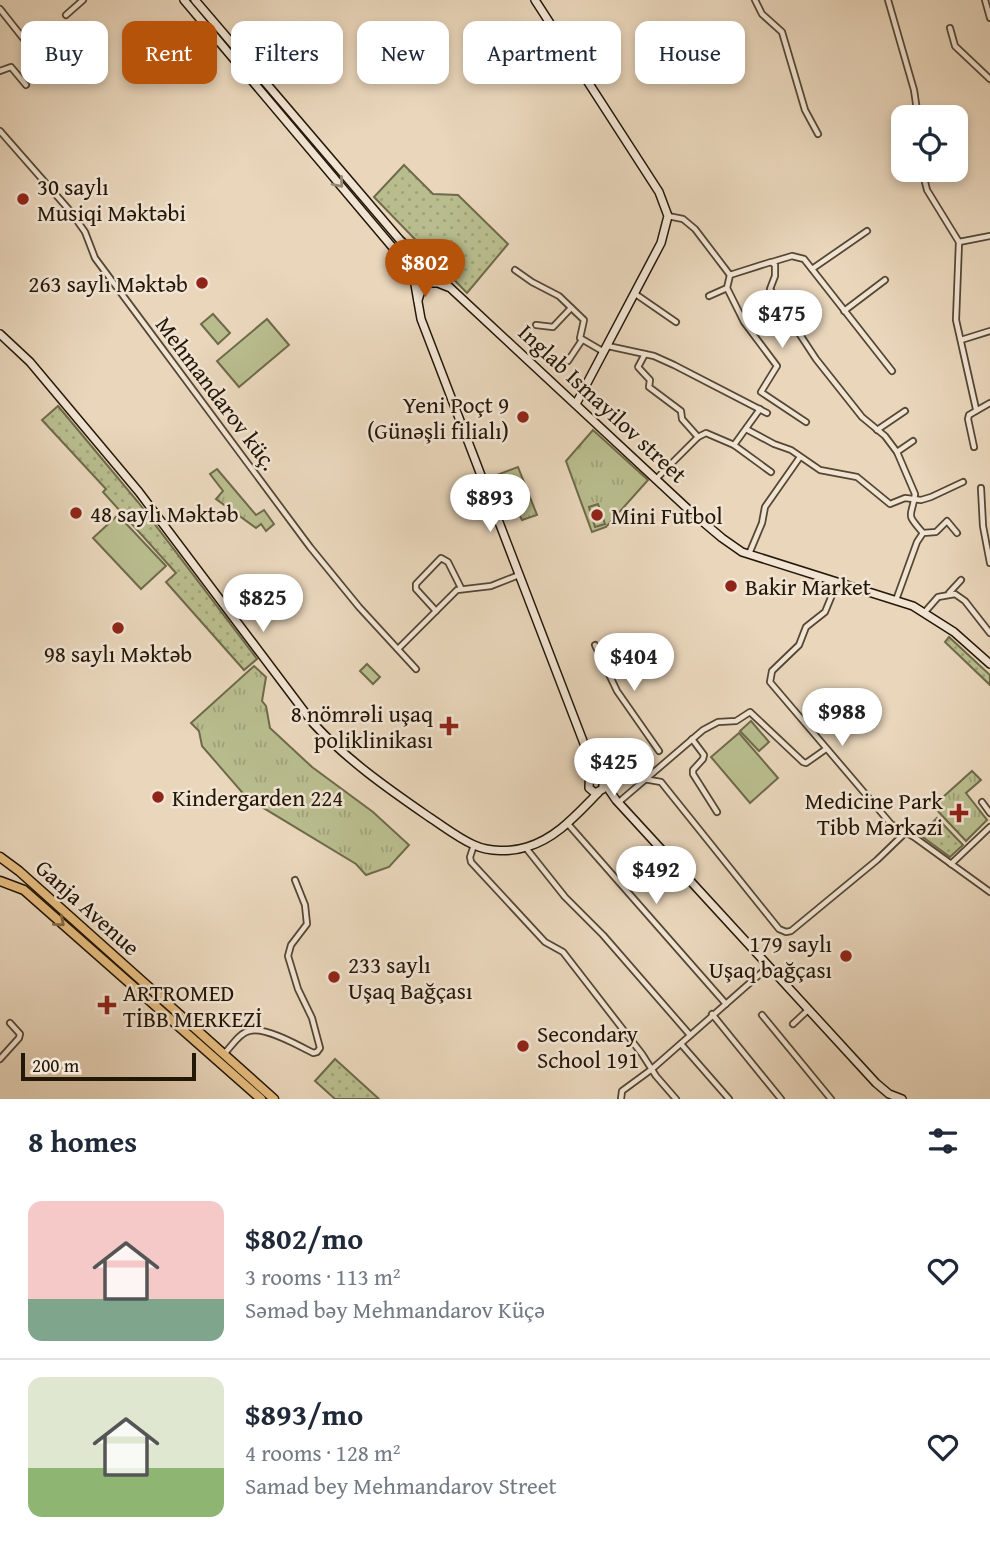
<!DOCTYPE html>
<meta charset="utf-8">
<style>
:root{--surface:#fff;--page:#f6f6f7;--text:#1f2937;--muted:#747a83;--line:#e0e1e3;--accent:#b45309}
body{margin:0;font-family:"Gentium Book Plus",serif;background:var(--page);color:var(--text);height:100vh;display:flex;flex-direction:column;font-size:26px;white-space:nowrap}
*{box-sizing:border-box;margin:0}
p{font-size:23px;color:var(--muted)}
.icon{flex:none;width:38px;height:38px;fill:none;stroke:currentColor;stroke-width:2;stroke-linecap:round;stroke-linejoin:round}
.map{position:relative;height:1099px;overflow:hidden}
.panel{display:flex;flex-direction:column;background:var(--surface);flex:1}
.panel>*{flex:none}
.banner{position:absolute;left:21px;top:21px;width:948px;height:63px;display:flex;gap:14px}
.fabs{position:absolute;left:891px;top:105px;display:grid;gap:14px}
.fabs a{display:grid;place-items:center;width:77px;height:77px;border-radius:14px;background:var(--surface);box-shadow:0 4px 10px #0003;font-size:35px}
.scale{position:absolute;left:21px;bottom:18px;width:175px;box-sizing:border-box;padding-left:7px;border:4px solid #231707;border-top:0;font-size:19px;line-height:24px;white-space:nowrap;color:#231707;-webkit-text-stroke:5px #f1e4d3;paint-order:stroke}
.price{position:absolute;translate:-50% -60px;padding:0 16px;border-radius:24px;background:#fff;color:#222;font-size:23px;line-height:46px;filter:drop-shadow(0 2px 4px #0008)}
.price::after{content:'';position:absolute;left:50%;top:42px;width:21px;height:16px;margin-left:-10px;background:inherit;clip-path:polygon(0 0,100% 0,50% 100%)}
.price.selected{background:var(--accent);color:#fff}
ul{padding:0;list-style:none}
li{display:flex;align-items:center;gap:21px;height:175px;padding:0 28px}
li+li{border-top:2px solid var(--line)}
li span{display:grid;place-items:center;flex:none;width:196px;height:140px;border-radius:14px;color:#555}
li>.icon{margin-inline-start:auto}
span .icon{width:84px;height:84px;fill:#fffc;stroke-width:1}
li b{font-size:30px}
h2{display:flex;justify-content:space-between;align-items:center;height:84px;padding:0 28px;font-size:30px}
.chip{padding:0 24px;border-radius:14px;background:var(--surface);box-shadow:0 4px 10px #0003;font-size:24px;line-height:63px}
.chip.selected{background:var(--accent);color:#fff}
.map>svg:first-child{display:block}
</style>
<div class="map">
<svg width="990" height="1099" viewBox="0 0 990 1099">
<defs>
<pattern id="grass-dots" width="8" height="8" patternUnits="userSpaceOnUse" patternTransform="scale(1.75)"><rect width="8" height="8" fill="#b9bd8e"/><path d="M2 2h.1M6 6h.1" fill="none" stroke="#9fa279" stroke-width="1.8" stroke-linecap="round"/></pattern>
<pattern id="park-tufts" width="24" height="20" patternUnits="userSpaceOnUse" patternTransform="scale(1.75)"><rect width="24" height="20" fill="#b9bd8e"/><path d="M3 7l-1-3M5 7V3M7 7l1-3M15 17l-1-3M17 17v-4M19 17l1-3" fill="none" stroke="#9fa279"/></pattern>
</defs>
<rect width="100%" height="100%" fill="#e9d6bb"/>
<filter id="stains"><feTurbulence type="fractalNoise" baseFrequency=".00286" numOctaves="4"/><feColorMatrix values="0 0 0 0 .2 0 0 0 0 .09 0 0 0 0 .02 0 0 0 .5 -.17"/></filter>
<radialGradient id="worn" r=".72"><stop offset=".6" stop-color="#630" stop-opacity="0"/><stop offset="1" stop-color="#630" stop-opacity=".3"/></radialGradient>
<!-- grass -->
<g fill="url(#grass-dots)" stroke="#6e6a4a" stroke-width="2">
<path d="M404,165L433,194L458,195L508,244L467,293L374,197Z"/>
<path d="M58,406L138,502L257,659L244,670L166,582L176,573L103,492L106,489L42,420Z"/>
<path d="M949,637L990,675V685L945,642Z"/>
<path d="M937,818L963,845L950,857L920,835Z"/>
<path d="M335,1059L379,1099H335L315,1081Z"/>
</g>
<!-- park -->
<g fill="url(#park-tufts)" stroke="#6e6a4a" stroke-width="2">
<path d="M593,430L648,480L606,527L592,532L566,461Z"/>
<path d="M518,467L537,515L522,520L519,514L510,518L494,476Z"/>
<path d="M217,469L256,515L264,510L274,524L266,531L261,524L256,528L216,499L223,491L210,474Z"/>
<path d="M254,666L266,677L262,701L266,706L270,728L312,767L373,812L409,845L389,867L366,875L356,864L247,798L202,746L199,731L191,723Z"/>
<path d="M972,771L981,780L966,793L987,820L966,841L933,806Z"/>
</g>
<!-- pitch -->
<g fill="#b9bd8e" stroke="#6e6a4a" stroke-width="2">
<path d="M213,314L230,333L218,344L201,324Z"/>
<path d="M267,319L289,345L239,387L217,361Z"/>
<path d="M598,504L605,524L595,527L589,507Z"/>
<path d="M118,515L166,566L141,589L93,538Z"/>
<path d="M367,664L380,677L373,684L360,671Z"/>
<path d="M751,721L769,742L759,751L740,731Z"/>
<path d="M739,733L778,778L750,803L711,757Z"/>
</g>
<g fill="none" stroke-linecap="round" stroke-linejoin="round">
<defs>
<g id="minor">
<path d="M755,0L762,14L782,32L805,110L818,134"/>
<path d="M888,0L914,90L918,117"/>
<path d="M985,0L990,18"/>
<path d="M0,9L34,52"/>
<path d="M66,15L83,0"/>
<path d="M950,28L955,46L990,79"/>
<path d="M0,71L11,67L26,85"/>
<path d="M0,131L71,212L85,232L95,258L310,547L359,607L416,669"/>
<path d="M922,170L927,190L959,242L956,320L976,409"/>
<path d="M668,216L683,219L695,229L730,275L771,262L775,265V276L770,289L816,359L862,417L885,436L897,452L915,494C912,519 904,511 923,533"/>
<path d="M959,242L990,236"/>
<path d="M772,262L792,256L804,259L892,371"/>
<path d="M812,269L867,231"/>
<path d="M515,270L532,282L559,296L584,320L580,338L604,352"/>
<path d="M730,275L727,288L744,322L777,366L761,392L806,422"/>
<path d="M634,293L676,322"/>
<path d="M709,296L727,288"/>
<path d="M844,311L885,280"/>
<path d="M536,325L553,327L571,308"/>
<path d="M961,340L990,331"/>
<path d="M608,346L654,356L674,365L767,413"/>
<path d="M645,354L638,367L650,380L649,387L681,411L682,419L698,437"/>
<path d="M568,361L582,340"/>
<path d="M746,429L774,444L791,450L820,470L857,477L890,504L905,498L921,500L931,497L963,482"/>
<path d="M877,430L905,411"/>
<path d="M734,445L760,409"/>
<path d="M974,447L968,419L969,415L990,403"/>
<path d="M897,452L913,441"/>
<path d="M656,479L698,437L706,433L734,445L771,472"/>
<path d="M981,488L983,526L990,563"/>
<path d="M749,554L762,523L765,507L800,457"/>
<path d="M837,583L825,612L806,627L799,645L772,671L770,682L891,824L914,837L990,892"/>
<path d="M949,593L961,580"/>
<path d="M896,600L917,542L923,533L936,532L947,521L957,533"/>
<path d="M436,611L416,589V584L441,558L448,562L461,588"/>
<path d="M924,613L938,597L955,594L965,601L990,633"/>
<path d="M595,645L617,691L659,751"/>
<path d="M398,649L457,590L491,586L519,575"/>
<path d="M692,739L704,755L703,759L693,770V774L717,812"/>
<path d="M644,779L661,782L779,929L786,932L791,931L877,860L905,833"/>
<path d="M619,802L703,730L718,722L736,721L750,712L803,762L806,763L826,749"/>
<path d="M982,802L990,813"/>
<path d="M568,824L726,1004"/>
<path d="M474,845L470,857L471,862L545,942L563,952L642,1054L656,1076L676,1099"/>
<path d="M526,848L565,897L603,935L690,1035"/>
<path d="M951,864L990,827"/>
<path d="M712,1014L781,1099"/>
<path d="M762,1015L831,1099"/>
<path d="M793,1024L808,1010"/>
<path d="M681,1044L729,1099"/>
<path d="M224,1054C231,1047 239,1033 249,1031C264,1026 298,1045 313,1053L317,1052L320,1048L312,1018L298,989L288,956L291,945L307,924L305,905L295,880"/>
<path d="M0,1059L19,1038L20,1034L10,1023"/>
<path d="M621,1099L622,1091L652,1069L769,966"/>
</g>
<g id="secondary">
<path d="M184,0L394,249L414,279L421,319L588,754L602,780"/>
<path d="M195,0L400,240L428,266"/>
<path d="M535,0L659,192L668,216L661,243L576,404"/>
<circle cx="423" cy="275" r="10"/>
<path d="M430,269L690,511L722,538L742,552L913,606L954,632L990,664"/>
<path d="M418,300L421,291L428,283H438L448,287"/>
<path d="M0,334L30,362L139,492L313,723C347,760 387,788 429,817C443,826 458,838 474,845C489,852 511,852 527,847C557,838 577,814 598,793"/>
<path d="M590,764L589,788L595,793L603,789V781C599,777 594,776 590,780"/>
<path d="M603,781L616,800L876,1083L889,1094L902,1099"/>
</g>
<g id="primary">
<path d="M0,857L19,871L274,1099"/>
<path d="M0,881L24,890L261,1099"/>
</g>
</defs>
<!-- minor casing -->
<use href="#minor" stroke="#544734" stroke-width="8"/>
<!-- secondary casing -->
<use href="#secondary" stroke="#231707" stroke-width="10"/>
<!-- primary casing -->
<use href="#primary" stroke="#231707" stroke-width="11"/>
<!-- minor -->
<use href="#minor" stroke="#f1e4d3" stroke-width="4.5"/>
<!-- secondary -->
<use href="#secondary" stroke="#f1e4d3" stroke-width="7"/>
<!-- primary -->
<use href="#primary" stroke="#e4bb7e" stroke-width="8"/>
</g>
<!-- one-way arrows -->
<defs><path id="oneway-chevron" d="M-2-3.5L2.5 0L-2 3.5" fill="none" stroke-width="1.6" stroke-linecap="round" stroke-linejoin="round" transform="scale(1.75)"/></defs>
<use stroke="#948877" href="#oneway-chevron" transform="translate(339 183) rotate(50)"/>
<use stroke="#846942" href="#oneway-chevron" transform="translate(60 922) rotate(41)"/>
<!-- markers -->
<g fill="#8f2418" stroke="#f1e4d3" stroke-width="2.5">
<circle cx="23" cy="199" r="7"/>
<circle cx="202" cy="283" r="7"/>
<circle cx="523" cy="417" r="7"/>
<circle cx="76" cy="513" r="7"/>
<circle cx="597" cy="515" r="7"/>
<circle cx="731" cy="586" r="7"/>
<circle cx="118" cy="628" r="7"/>
<path d="M445.5 715.5h7v7h7v7h-7v7h-7v-7h-7v-7h7z"/>
<circle cx="158" cy="797" r="7"/>
<path d="M955.5 802.5h7v7h7v7h-7v7h-7v-7h-7v-7h7z"/>
<circle cx="846" cy="956" r="7"/>
<circle cx="334" cy="977" r="7"/>
<path d="M103.5 994.5h7v7h7v7h-7v7h-7v-7h-7v-7h7z"/>
<circle cx="523" cy="1046" r="7"/>
</g>
<g text-anchor="middle" dominant-baseline="central" stroke-width="5" stroke-linejoin="round" paint-order="stroke">
<!-- poi labels -->
<g font-size="23" fill="#231707" stroke="#f1e4d3" text-anchor="start">
<text x="37" y="186">30 saylı<tspan x="37" dy="26">Musiqi Məktəbi</tspan></text>
<text x="188" y="283" text-anchor="end">263 saylı Məktəb</text>
<text x="509" y="404" text-anchor="end">Yeni Poçt 9<tspan x="509" dy="26">(Günəşli filialı)</tspan></text>
<text x="90" y="513">48 saylı Məktəb</text>
<text x="611" y="515">Mini Futbol</text>
<text x="745" y="586">Bakir Market</text>
<text x="118" y="653" text-anchor="middle">98 saylı Məktəb</text>
<text x="433" y="713" text-anchor="end">8 nömrəli uşaq<tspan x="433" dy="26">poliklinikası</tspan></text>
<text x="172" y="797">Kindergarden 224</text>
<text x="943" y="800" text-anchor="end">Medicine Park<tspan x="943" dy="26">Tibb Mərkəzi</tspan></text>
<text x="832" y="943" text-anchor="end">179 saylı<tspan x="832" dy="26">Uşaq bağçası</tspan></text>
<text x="348" y="964">233 saylı<tspan x="348" dy="26">Uşaq Bağçası</tspan></text>
<text x="123" y="992">ARTROMED<tspan x="123" dy="26">TİBB MERKEZİ</tspan></text>
<text x="537" y="1033">Secondary<tspan x="537" dy="26">School 191</tspan></text>
</g>
<!-- street labels -->
<g font-size="23" fill="#231707" stroke="#f1e4d3">
<text transform="translate(217 393) rotate(53)">Mehmandarov küç.</text>
<text transform="translate(603 403) rotate(43)">Inglab Ismayilov street</text>
<text transform="translate(88 907) rotate(42)">Ganja Avenue</text>
</g>
</g>
<rect width="100%" height="100%" filter="url(#stains)"/>
<rect width="100%" height="100%" fill="url(#worn)"/>
</svg>
<div class="fabs">
<a><svg class="icon" aria-label="locate" viewBox="0 0 24 24"><circle cx="12" cy="12" r="6"/><path d="M12 2v4M12 18v4M2 12h4M18 12h4"/></svg></a>
</div>
<div class="scale">200 m</div>
<b class="price selected" style="left:425px;top:299px">$802</b>
<b class="price" style="left:782px;top:350px">$475</b>
<b class="price" style="left:490px;top:534px">$893</b>
<b class="price" style="left:263px;top:634px">$825</b>
<b class="price" style="left:634px;top:693px">$404</b>
<b class="price" style="left:842px;top:748px">$988</b>
<b class="price" style="left:614px;top:798px">$425</b>
<b class="price" style="left:656px;top:906px">$492</b>
<div class="banner">
<a class="chip">Buy</a>
<a class="chip selected">Rent</a>
<a class="chip">Filters</a>
<a class="chip">New</a>
<a class="chip">Apartment</a>
<a class="chip">House</a>
</div>
</div>
<section class="panel">
<h2>8 homes<svg class="icon" aria-label="filters" viewBox="0 0 24 24"><path d="M4 7h16M4 17h16"/><circle cx="9" cy="7" r="2"/><circle cx="15" cy="17" r="2"/></svg></h2>
<ul>
<li><span style="background:linear-gradient(#f6c9c9 70%,#7fa58c 0)"><svg class="icon" aria-label="home" viewBox="0 0 24 24"><path d="M3 11l9-7 9 7M6 9v11h12V9"/></svg></span><div><b>$802/mo</b><p>3 rooms · 113 m²</p><p>Səməd bəy Mehmandarov Küçə</p></div><svg class="icon" aria-label="heart" viewBox="0 0 24 24"><path d="M12 20l-8-8c-3-5 5-10 8-4 3-6 11-1 8 4z"/></svg></li>
<li><span style="background:linear-gradient(#dfe7d0 65%,#8fb573 0)"><svg class="icon" aria-label="home" viewBox="0 0 24 24"><path d="M3 11l9-7 9 7M6 9v11h12V9"/></svg></span><div><b>$893/mo</b><p>4 rooms · 128 m²</p><p>Samad bey Mehmandarov Street</p></div><svg class="icon" aria-label="heart" viewBox="0 0 24 24"><path d="M12 20l-8-8c-3-5 5-10 8-4 3-6 11-1 8 4z"/></svg></li>
</ul>
</section>
